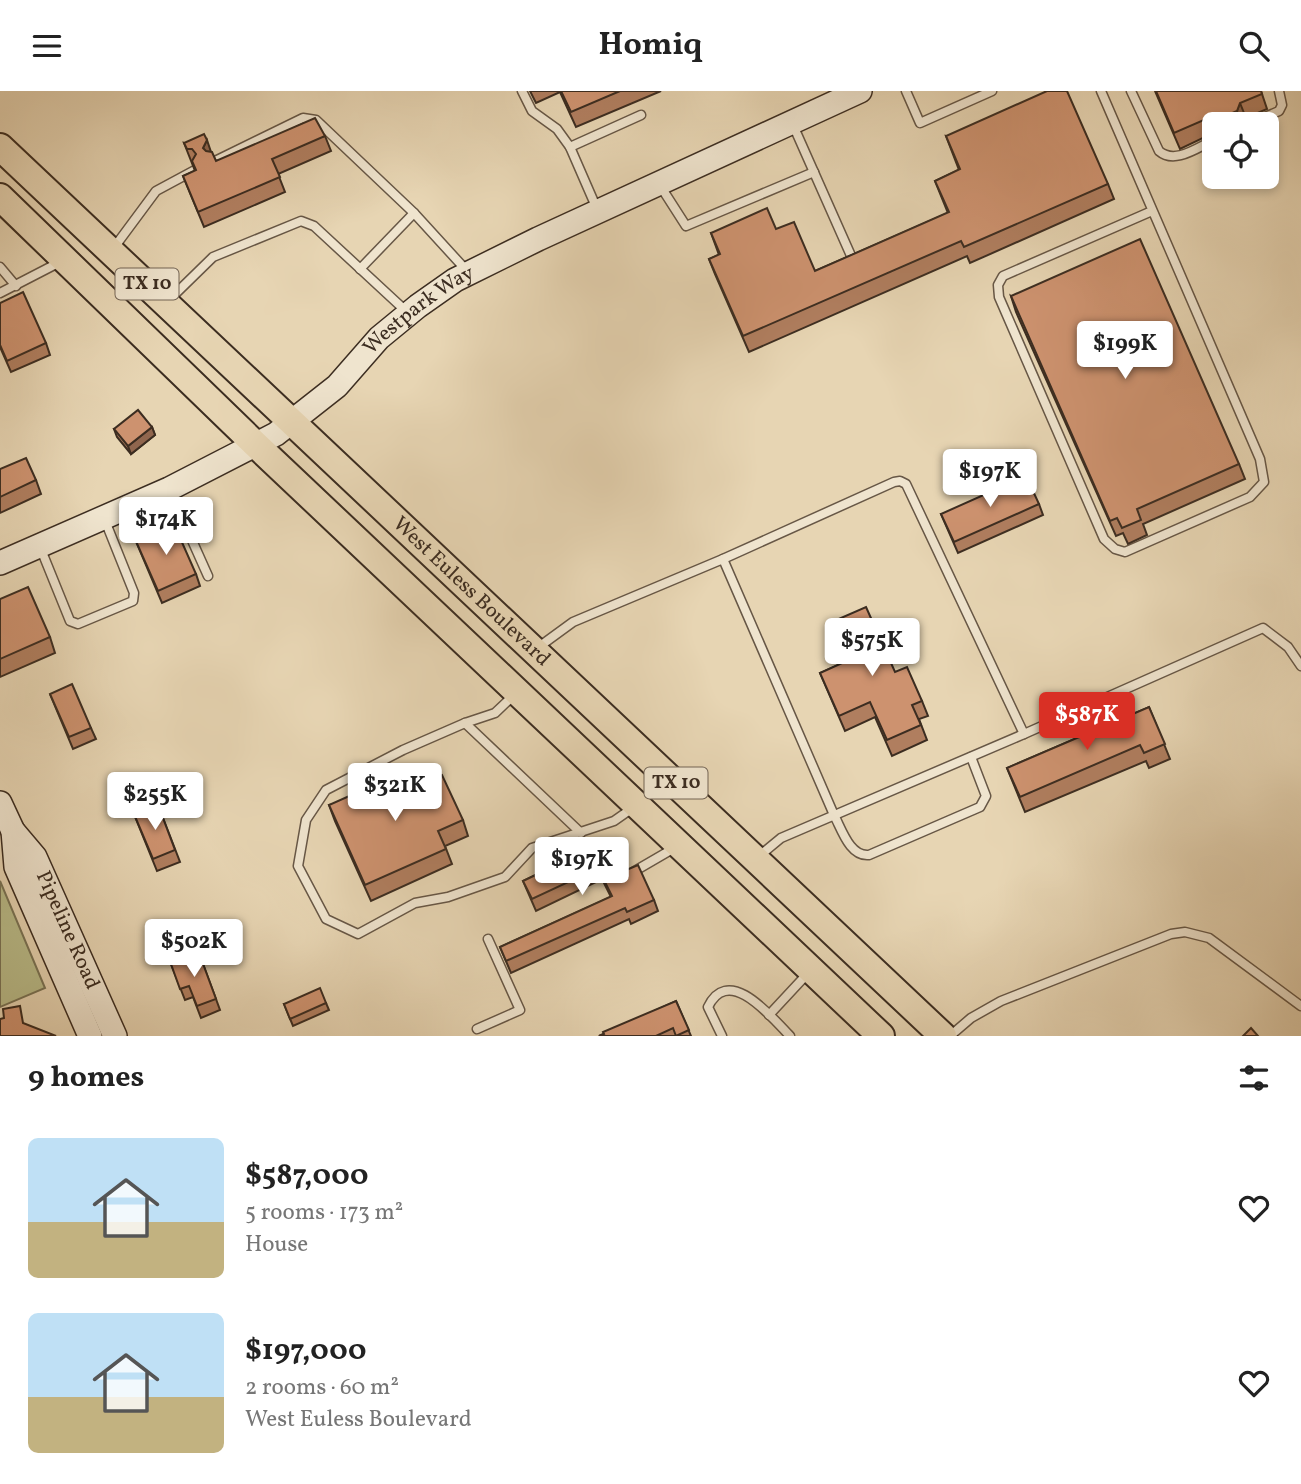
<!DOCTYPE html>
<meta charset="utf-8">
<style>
:root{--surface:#fff;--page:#f6f6f6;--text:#222;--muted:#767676;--accent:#d93025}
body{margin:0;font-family:Vollkorn,serif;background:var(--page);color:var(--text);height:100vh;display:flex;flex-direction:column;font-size:26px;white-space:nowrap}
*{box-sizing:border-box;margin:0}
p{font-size:23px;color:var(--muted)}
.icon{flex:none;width:38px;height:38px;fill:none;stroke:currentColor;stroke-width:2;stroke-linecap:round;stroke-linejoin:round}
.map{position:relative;height:945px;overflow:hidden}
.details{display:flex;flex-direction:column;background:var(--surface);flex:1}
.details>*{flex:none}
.fabs{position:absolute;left:1202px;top:21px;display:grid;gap:14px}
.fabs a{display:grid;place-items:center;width:77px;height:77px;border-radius:10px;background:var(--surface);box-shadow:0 4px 10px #0003;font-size:35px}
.price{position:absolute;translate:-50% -60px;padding:0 16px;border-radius:7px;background:#fff;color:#222;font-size:23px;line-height:46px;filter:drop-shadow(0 2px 4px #0008)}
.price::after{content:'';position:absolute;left:50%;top:42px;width:21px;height:16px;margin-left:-10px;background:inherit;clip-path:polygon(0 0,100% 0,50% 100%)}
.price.active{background:var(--accent);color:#fff}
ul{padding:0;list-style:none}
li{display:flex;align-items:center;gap:21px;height:175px;padding:0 28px}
li span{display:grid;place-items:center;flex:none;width:196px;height:140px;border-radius:10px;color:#555}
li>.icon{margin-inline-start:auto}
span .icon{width:84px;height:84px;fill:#fffc;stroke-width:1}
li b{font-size:30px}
h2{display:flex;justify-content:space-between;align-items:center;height:84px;padding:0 28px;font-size:30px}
header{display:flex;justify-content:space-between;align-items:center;height:91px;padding:0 28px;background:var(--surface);font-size:32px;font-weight:700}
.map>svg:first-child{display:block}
</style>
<header><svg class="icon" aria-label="menu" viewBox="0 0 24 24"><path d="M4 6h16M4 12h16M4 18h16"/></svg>Homiq<svg class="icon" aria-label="search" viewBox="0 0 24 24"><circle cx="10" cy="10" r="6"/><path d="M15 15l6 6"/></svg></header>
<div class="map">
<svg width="1301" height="945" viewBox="0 0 1301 945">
<rect width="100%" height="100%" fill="#e7d5b3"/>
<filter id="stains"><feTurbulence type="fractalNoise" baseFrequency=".00286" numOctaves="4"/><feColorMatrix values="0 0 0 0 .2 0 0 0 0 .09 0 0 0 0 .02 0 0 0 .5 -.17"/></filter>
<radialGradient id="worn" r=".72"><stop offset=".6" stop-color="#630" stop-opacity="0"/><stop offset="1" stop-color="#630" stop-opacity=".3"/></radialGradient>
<!-- green -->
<path fill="#b9bc8a" stroke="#7a7456" stroke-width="2" d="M0,790L45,897L0,916Z"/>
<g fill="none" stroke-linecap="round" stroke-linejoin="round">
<defs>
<g id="lane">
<path d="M522,0L532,20L557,38L570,56L597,118"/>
<path d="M906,0L920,32L992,0"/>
<path d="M1101,0L1260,368L1264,391L1250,406L1125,461L1115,458L1104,448L999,206L998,194L1003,185L1152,120"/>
<path d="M1131,0L1159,60C1175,74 1198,56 1214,49"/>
<path d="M1249,33L1279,20L1282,14L1279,0"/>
<path d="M793,34L852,167"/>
<path d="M570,56L641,24"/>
<path d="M215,70L303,27L316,29L414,122L467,180"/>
<path d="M661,96L686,135L814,81"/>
<path d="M113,158L156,100L195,79"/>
<path d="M0,176L16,195"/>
<path d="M360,178L414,122"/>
<path d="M0,202L60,171"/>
<path d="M169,209L213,166L301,130L314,135L408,222"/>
<path d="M170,400L208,485"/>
<path d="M40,456L70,530L78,533L133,510L134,502L104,427"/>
<path d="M723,468L894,391L900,390L906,393L1024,643"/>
<path d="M536,558L573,531L723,468L834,724C842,739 850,766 869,764L980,716L986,705L971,666"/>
<path d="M515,603L495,622L465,632L403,659L326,699L306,729L298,775L326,828L358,843L415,812L448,806L505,786L532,757L614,730L634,716"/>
<path d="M465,632L581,742"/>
<path d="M758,766L781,747L1024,643L1263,537L1288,556L1301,575"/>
<path d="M633,781L676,756"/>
<path d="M769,924L809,881"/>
<path d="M477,938L520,919L488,848"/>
<path d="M722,945L708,916C729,872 773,928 790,945"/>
<path d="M950,945L971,927L1001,910L1171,843L1185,841L1209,847L1301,915"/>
</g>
<g id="secondary">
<path id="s1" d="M0,472L169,398L276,343L337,295L379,247L418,215L455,189L538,148L860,0"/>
<path id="s2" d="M0,712L13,740L35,766L115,945"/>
<path d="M13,740L16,776L90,945"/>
</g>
<g id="primary">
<path id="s3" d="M0,56L943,945"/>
<path d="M0,106L255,353L881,945"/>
</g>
</defs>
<!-- lane casing -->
<use href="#lane" stroke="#675746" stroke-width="11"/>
<!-- secondary casing -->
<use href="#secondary" stroke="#3c2d21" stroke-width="26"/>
<!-- primary casing -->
<use href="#primary" stroke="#3c2d21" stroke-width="30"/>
<!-- lane -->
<use href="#lane" stroke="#efe4ce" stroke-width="8"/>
<!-- secondary -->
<use href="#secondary" stroke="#efe4ce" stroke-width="23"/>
<!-- primary -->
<use href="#primary" stroke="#e7d5b3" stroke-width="26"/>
</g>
<!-- wall -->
<g fill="#b07e5f" stroke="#3c2d21" stroke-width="2">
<path d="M530,0H661L576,36L560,1L536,12Z"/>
<path d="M1155,0H1261L1267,18L1246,27L1244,33H1214V44L1211,43L1180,58Z"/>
<path d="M325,45L331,60L278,83L285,101L204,136L183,85L195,80L184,52L211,61L216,70Z"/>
<path d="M946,45L1108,93L1114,108L970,172L967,165L749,261L715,183L709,168L719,164L711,142L776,138L815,180L948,122L935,90L959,79Z"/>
<path d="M1011,205L1239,373L1245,388L1143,433L1147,444L1128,453L1123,442L1116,445L1016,221Z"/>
<path d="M0,212L46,252L50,264L11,281L0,256Z"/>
<path d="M152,336L155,344L131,363L117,346L114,338Z"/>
<path d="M0,378L36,389L41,403L0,422Z"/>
<path d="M1039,413L1043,424L958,462L941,423Z"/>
<path d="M135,448L196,483L200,495L162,512Z"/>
<path d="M0,508L50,546L55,562L0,586Z"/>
<path d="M834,530L895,581L922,610L928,625L919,628L927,649L892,665L875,626L845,640L820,582L850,569Z"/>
<path d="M50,603L91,637L96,648L73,658Z"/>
<path d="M1149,616L1170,668L1149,677L1146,670L1025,721L1007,677Z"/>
<path d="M417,695L463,729L468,745L445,755L452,773L371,810L335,730L329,714Z"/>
<path d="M158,714L180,771L157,780L134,723Z"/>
<path d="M602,752L615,783L654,809L658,820L631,833L629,828L511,882L500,856L611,806L602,788L536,820L523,790Z"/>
<path d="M199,862L220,919L201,927L193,906L185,909L171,873Z"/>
<path d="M676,910L691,945H599Z"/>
<path d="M326,912L329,919L293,935L284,913Z"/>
</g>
<!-- shaded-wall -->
<g fill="#90664e" stroke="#3c2d21" stroke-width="2">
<path d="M1240,12L1246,27L1244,33H1242L1237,20Z"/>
<path d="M207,49L212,64L209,72L203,57Z"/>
<path d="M152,336L155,344L131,363L128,355Z"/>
<path d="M611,771L615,783L612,788L607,777Z"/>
</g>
<!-- building -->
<g fill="#cd926f" stroke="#3c2d21" stroke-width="2">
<path d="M561,0H620L571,21Z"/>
<path d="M1047,0H1067L1108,93L964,156L961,150L743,245L709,168L720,163L711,142L767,117L776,138L794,131L815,180L949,121L935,90L960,78L946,45Z"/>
<path d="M1156,0H1261L1262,3L1240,12L1237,20L1214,30L1206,28L1174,42Z"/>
<path d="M315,27L325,45L272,68L280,86L198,121L183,85L196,79L192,70L196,63L192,58H187L184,52L204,43L207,49L203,57L206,60L212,61L216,70Z"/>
<path d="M1140,148L1239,373L1137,418L1141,429L1122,437L1117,427L1110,430L1011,205Z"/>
<path d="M23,201L46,252L7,270L0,254V212Z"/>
<path d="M138,319L152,336L128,355L114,338Z"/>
<path d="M26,367L36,389L0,406V378Z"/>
<path d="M1026,385L1039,413L954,451L941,423Z"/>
<path d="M173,431L196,483L158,500L135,448Z"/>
<path d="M28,496L50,546L0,568V508Z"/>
<path d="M866,516L895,581L907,576L922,610L912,614L921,634L887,649L870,611L839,625L820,582L851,568L834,530Z"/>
<path d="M72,593L91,637L69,646L50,603Z"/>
<path d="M1149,616L1165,653L1144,662L1140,654L1020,706L1007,677Z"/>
<path d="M410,678L417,695L442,684L463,729L438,740L446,758L365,794L329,714Z"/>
<path d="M158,714L175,759L153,768L134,723Z"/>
<path d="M602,752L611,771L607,777L608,781L617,783L638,774L654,809L627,821L625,817L506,870L500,856L612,805L598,777L532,808L523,790Z"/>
<path d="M199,862L216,908L197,915L189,895L180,898L171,873Z"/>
<path d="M320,897L326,912L290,928L284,913Z"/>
<path d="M676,910L689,939L676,945L673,937L656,945H599L604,943L603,941Z"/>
<path d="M20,915L23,932L56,945H0V928L4,927L3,918Z"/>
<path d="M1251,937L1258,945H1243Z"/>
</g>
<g text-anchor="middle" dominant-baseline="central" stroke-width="5" stroke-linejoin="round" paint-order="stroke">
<!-- shield labels -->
<g fill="#efe4ce" stroke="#726455" stroke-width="2">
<rect x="115.5" y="177.5" width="63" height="31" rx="5"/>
<rect x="644.5" y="676.5" width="63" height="31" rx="5"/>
</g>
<g font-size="19" font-weight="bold" fill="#3c2d21">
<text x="147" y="193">TX 10</text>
<text x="676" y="692">TX 10</text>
</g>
<!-- street labels -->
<g font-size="21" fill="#3c2d21" stroke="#efe4ce">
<text stroke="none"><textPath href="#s1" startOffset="495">Westpark Way</textPath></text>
<text stroke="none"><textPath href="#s3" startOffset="648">West Euless Boulevard</textPath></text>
<text stroke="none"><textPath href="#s2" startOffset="145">Pipeline Road</textPath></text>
</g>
</g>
<rect width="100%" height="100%" filter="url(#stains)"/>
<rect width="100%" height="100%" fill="url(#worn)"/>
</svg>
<div class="fabs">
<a><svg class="icon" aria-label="locate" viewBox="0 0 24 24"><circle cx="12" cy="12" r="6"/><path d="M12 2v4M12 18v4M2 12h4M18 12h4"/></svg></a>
</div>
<b class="price" style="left:1125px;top:290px">$199K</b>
<b class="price" style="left:990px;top:418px">$197K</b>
<b class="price" style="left:166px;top:466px">$174K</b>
<b class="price" style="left:872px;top:587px">$575K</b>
<b class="price active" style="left:1087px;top:661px">$587K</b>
<b class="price" style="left:395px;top:732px">$321K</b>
<b class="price" style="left:155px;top:741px">$255K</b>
<b class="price" style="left:582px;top:806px">$197K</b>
<b class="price" style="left:194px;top:888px">$502K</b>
</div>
<section class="details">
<h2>9 homes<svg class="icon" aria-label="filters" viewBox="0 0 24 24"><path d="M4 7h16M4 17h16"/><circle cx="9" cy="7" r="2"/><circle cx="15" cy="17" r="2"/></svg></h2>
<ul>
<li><span style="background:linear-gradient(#bfe0f5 60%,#c2b280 0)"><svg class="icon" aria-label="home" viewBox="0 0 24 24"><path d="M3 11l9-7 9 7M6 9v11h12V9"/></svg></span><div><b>$587,000</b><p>5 rooms · 173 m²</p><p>House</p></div><svg class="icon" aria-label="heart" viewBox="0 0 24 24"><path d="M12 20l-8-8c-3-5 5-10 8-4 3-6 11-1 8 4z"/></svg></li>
<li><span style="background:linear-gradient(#bfe0f5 60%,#c2b280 0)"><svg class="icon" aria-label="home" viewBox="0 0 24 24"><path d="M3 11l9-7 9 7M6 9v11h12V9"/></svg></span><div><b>$197,000</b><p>2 rooms · 60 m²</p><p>West Euless Boulevard</p></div><svg class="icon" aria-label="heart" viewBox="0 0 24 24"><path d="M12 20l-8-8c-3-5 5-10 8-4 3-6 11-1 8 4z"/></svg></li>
</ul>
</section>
